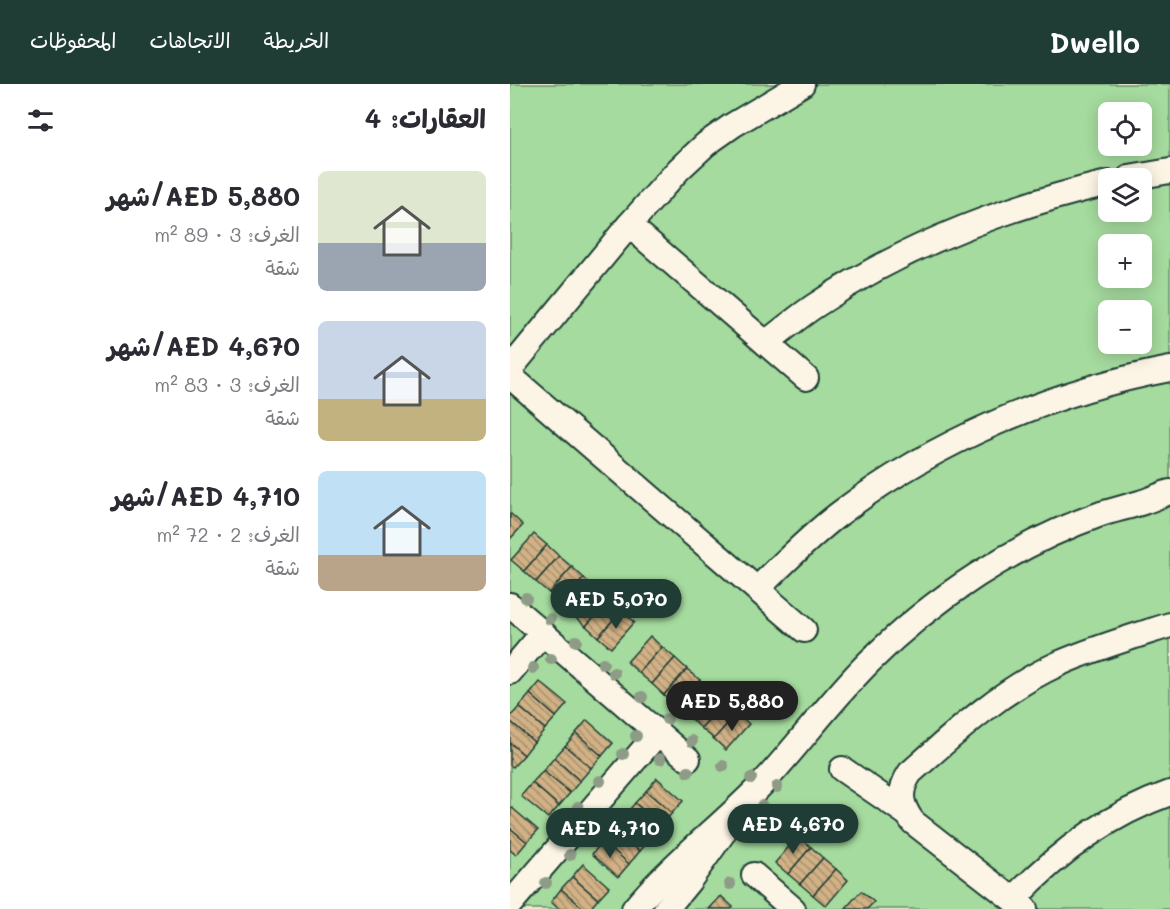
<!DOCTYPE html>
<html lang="ar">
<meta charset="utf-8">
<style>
:root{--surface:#fff;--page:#f7f7f7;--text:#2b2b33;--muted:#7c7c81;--accent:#1f3d34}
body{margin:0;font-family:Mali,"Playpen Sans Arabic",sans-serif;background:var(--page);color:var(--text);direction:rtl;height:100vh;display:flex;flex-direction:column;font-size:22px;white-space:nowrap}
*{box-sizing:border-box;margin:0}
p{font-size:20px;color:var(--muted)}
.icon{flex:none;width:33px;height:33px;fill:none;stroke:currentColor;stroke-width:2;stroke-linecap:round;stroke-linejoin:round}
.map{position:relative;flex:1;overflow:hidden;direction:ltr}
.sheet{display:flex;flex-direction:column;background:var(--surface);width:510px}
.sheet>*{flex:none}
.fabs{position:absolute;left:588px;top:18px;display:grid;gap:12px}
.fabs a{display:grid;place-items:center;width:54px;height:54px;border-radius:9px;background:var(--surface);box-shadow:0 3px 15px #0003;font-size:30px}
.price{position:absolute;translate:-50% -51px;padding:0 14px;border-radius:21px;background:var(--accent);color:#fff;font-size:20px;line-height:39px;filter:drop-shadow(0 2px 3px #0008)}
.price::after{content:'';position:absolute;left:50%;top:36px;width:18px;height:14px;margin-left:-9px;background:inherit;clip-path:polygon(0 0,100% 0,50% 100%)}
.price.current{background:#222;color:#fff}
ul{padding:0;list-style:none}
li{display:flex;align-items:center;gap:18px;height:150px;padding:0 24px}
li span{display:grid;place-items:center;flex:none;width:168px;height:120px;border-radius:9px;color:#555}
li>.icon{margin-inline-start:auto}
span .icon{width:72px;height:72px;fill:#fffc;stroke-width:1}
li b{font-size:26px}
h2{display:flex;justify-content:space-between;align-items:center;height:72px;padding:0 24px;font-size:26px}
header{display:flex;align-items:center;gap:36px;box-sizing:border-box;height:84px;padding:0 30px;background:var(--accent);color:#fff}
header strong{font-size:28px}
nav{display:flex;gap:33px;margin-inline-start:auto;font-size:21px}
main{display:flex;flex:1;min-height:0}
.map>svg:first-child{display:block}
</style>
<header>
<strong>Dwello</strong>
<nav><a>الخريطة</a><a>الاتجاهات</a><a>المحفوظات</a></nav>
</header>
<main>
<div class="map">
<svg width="660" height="825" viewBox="0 0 660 825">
<defs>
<pattern id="building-back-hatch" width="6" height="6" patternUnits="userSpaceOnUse" patternTransform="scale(1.5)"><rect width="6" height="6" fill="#d1b185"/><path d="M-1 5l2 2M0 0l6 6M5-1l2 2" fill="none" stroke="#a9916e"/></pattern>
</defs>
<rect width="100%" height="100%" fill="#f3e7d2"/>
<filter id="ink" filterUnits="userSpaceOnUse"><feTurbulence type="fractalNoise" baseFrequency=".0167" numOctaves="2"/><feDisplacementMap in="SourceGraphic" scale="12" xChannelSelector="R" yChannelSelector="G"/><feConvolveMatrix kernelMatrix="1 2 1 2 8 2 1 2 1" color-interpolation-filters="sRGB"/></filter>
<g filter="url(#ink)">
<!-- green -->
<path fill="#a5db9e" stroke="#628c69" stroke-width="1.5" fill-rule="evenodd" d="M0,0H660V825H0ZM598,28H632V62H598ZM598,94H632V128H598ZM598,160H632V194H598ZM598,226H632V260H598Z"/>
<!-- building -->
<g fill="url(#building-back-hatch)" stroke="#1f3d34" stroke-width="1.5">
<path d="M1,430L13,441L0,455V430Z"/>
<path d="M24,450L37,461L14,487L1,476Z"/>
<path d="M37,461L49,472L26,498L14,487Z"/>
<path d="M49,472L62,483L39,509L26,498Z"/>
<path d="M62,483L74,494L51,520L39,509Z"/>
<path d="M74,494L86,505L63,531L51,520Z"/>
<path d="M86,505L99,516L76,542L63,531Z"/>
<path d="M99,516L111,527L88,553L76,542Z"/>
<path d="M111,527L124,538L101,564L88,553Z"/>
<path d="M140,552L152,563L129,589L117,578Z"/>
<path d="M152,563L165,574L142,600L129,589Z"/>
<path d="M165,574L177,585L154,611L142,600Z"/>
<path d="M177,585L190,596L167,622L154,611Z"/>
<path d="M190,596L202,607L179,633L167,622Z"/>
<path d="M30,598L57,620L46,633L20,610Z"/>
<path d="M202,607L215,618L191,644L179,633Z"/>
<path d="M20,610L46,633L35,645L9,623Z"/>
<path d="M215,618L227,629L204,655L191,644Z"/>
<path d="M9,623L35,645L24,658L0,637V633Z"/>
<path d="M227,629L239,640L216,666L204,655Z"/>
<path d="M77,636L103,659L92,672L66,649Z"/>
<path d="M0,637L24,658L14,671L0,659Z"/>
<path d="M66,649L92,672L81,684L55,662Z"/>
<path d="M0,659L14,671L3,683L0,681Z"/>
<path d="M55,662L81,684L70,697L44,674Z"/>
<path d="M44,674L70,697L60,709L33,687Z"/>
<path d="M33,687L60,709L49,722L22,699Z"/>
<path d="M147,694L173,717L162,729L136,707Z"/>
<path d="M22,699L49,722L38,734L11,712Z"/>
<path d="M136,707L162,729L151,742L125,719Z"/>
<path d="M125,719L151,742L141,755L114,732Z"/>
<path d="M1,723L28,746L17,758L0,744Z"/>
<path d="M114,732L141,755L130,767L103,745Z"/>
<path d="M0,744L17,758L6,771L0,766Z"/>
<path d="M103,745L130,767L119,780L93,757Z"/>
<path d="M288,752L301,763L278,790L265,779Z"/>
<path d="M93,757L119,780L108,793L82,770Z"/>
<path d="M301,763L313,774L290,800L278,790Z"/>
<path d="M313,774L326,785L303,811L290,800Z"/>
<path d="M73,780L99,803L88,815L62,793Z"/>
<path d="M326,785L338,796L316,822L303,811Z"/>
<path d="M62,793L88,815L80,825H74L51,805Z"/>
<path d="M51,805L74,825H49L41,818Z"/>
<path d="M351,807L364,818L357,825H335Z"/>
<path d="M211,812L223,823L221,825H199Z"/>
</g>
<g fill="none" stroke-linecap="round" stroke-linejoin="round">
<defs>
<g id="minor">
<path d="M619,94L660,87"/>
<path d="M119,141L296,294"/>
<path d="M256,259C271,247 287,234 303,223C392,163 495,123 598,99"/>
<path d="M0,285L119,141L169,85L196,60L223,41L292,0"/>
<path d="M0,292L294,546"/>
<path d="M248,504C274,479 300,452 329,430C424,358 542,307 660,285"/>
<path d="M0,521L178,675"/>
<path d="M0,588L33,549"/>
<path d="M332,685L396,729"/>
<path d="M244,791L283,825"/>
<path d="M504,815C548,768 598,731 660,709"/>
<path d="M0,820L148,649"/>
<path d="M124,825C163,778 212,742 254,698C290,659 321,616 359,578C423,514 505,460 591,430C604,426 617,423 630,419C640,416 650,411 660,408"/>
<path d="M156,825L179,797L213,749"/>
<path d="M515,825L403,738C390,721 388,707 400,689C446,648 491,606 548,580C584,564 622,553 660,541"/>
</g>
</defs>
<!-- minor casing -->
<use href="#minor" stroke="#1f3d34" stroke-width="28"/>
<!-- minor -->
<use href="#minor" stroke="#fcf5e5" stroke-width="24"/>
</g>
<!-- trees -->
<g fill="#8d9b87">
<circle cx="16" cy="514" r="6"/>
<circle cx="40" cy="535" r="6"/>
<circle cx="66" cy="557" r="6"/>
<circle cx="41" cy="575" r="6"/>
<circle cx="93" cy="580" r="6"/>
<circle cx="23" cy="584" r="6"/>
<circle cx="104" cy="589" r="6"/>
<circle cx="132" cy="613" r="6"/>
<circle cx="157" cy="635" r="6"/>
<circle cx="126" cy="652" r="6"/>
<circle cx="182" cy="657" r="6"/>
<circle cx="113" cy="670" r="6"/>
<circle cx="150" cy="675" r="6"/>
<circle cx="213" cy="682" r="6"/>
<circle cx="178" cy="688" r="6"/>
<circle cx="241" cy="694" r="6"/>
<circle cx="90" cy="697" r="6"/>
<circle cx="267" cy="703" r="6"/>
<circle cx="252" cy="722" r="6"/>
<circle cx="68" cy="723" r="6"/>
<circle cx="244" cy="731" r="6"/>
<circle cx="88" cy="737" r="6"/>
<circle cx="60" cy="771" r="6"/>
<circle cx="36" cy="799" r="6"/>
<circle cx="220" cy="800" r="6"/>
</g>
</g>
</svg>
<div class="fabs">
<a><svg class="icon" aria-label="locate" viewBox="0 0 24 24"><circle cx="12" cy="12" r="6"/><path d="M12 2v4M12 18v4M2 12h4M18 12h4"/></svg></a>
<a><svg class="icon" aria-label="layers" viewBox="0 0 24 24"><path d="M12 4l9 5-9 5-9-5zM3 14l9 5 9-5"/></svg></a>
<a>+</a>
<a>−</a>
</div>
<b class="price" style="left:106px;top:546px">AED 5,070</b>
<b class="price current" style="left:222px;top:648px">AED 5,880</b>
<b class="price" style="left:283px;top:771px">AED 4,670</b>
<b class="price" style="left:100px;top:775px">AED 4,710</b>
</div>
<section class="sheet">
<h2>العقارات: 4<svg class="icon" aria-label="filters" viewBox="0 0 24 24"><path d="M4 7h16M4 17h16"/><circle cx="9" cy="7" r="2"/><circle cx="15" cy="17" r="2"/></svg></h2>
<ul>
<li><span style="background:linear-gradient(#dfe7d0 60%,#9aa5b1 0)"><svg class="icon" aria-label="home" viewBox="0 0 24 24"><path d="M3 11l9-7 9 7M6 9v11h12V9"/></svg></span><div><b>AED 5,880/شهر</b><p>الغرف: 3 · 89 m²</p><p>شقة</p></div></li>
<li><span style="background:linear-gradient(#c9d6e8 65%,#c2b280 0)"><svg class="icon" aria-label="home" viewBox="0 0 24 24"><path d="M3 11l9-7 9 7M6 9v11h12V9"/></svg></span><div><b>AED 4,670/شهر</b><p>الغرف: 3 · 83 m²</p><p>شقة</p></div></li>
<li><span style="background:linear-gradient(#bfe0f5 70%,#b9a48a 0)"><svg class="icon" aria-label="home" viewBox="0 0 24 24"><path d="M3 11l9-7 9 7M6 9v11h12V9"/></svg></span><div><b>AED 4,710/شهر</b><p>الغرف: 2 · 72 m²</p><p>شقة</p></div></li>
</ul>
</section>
</main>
